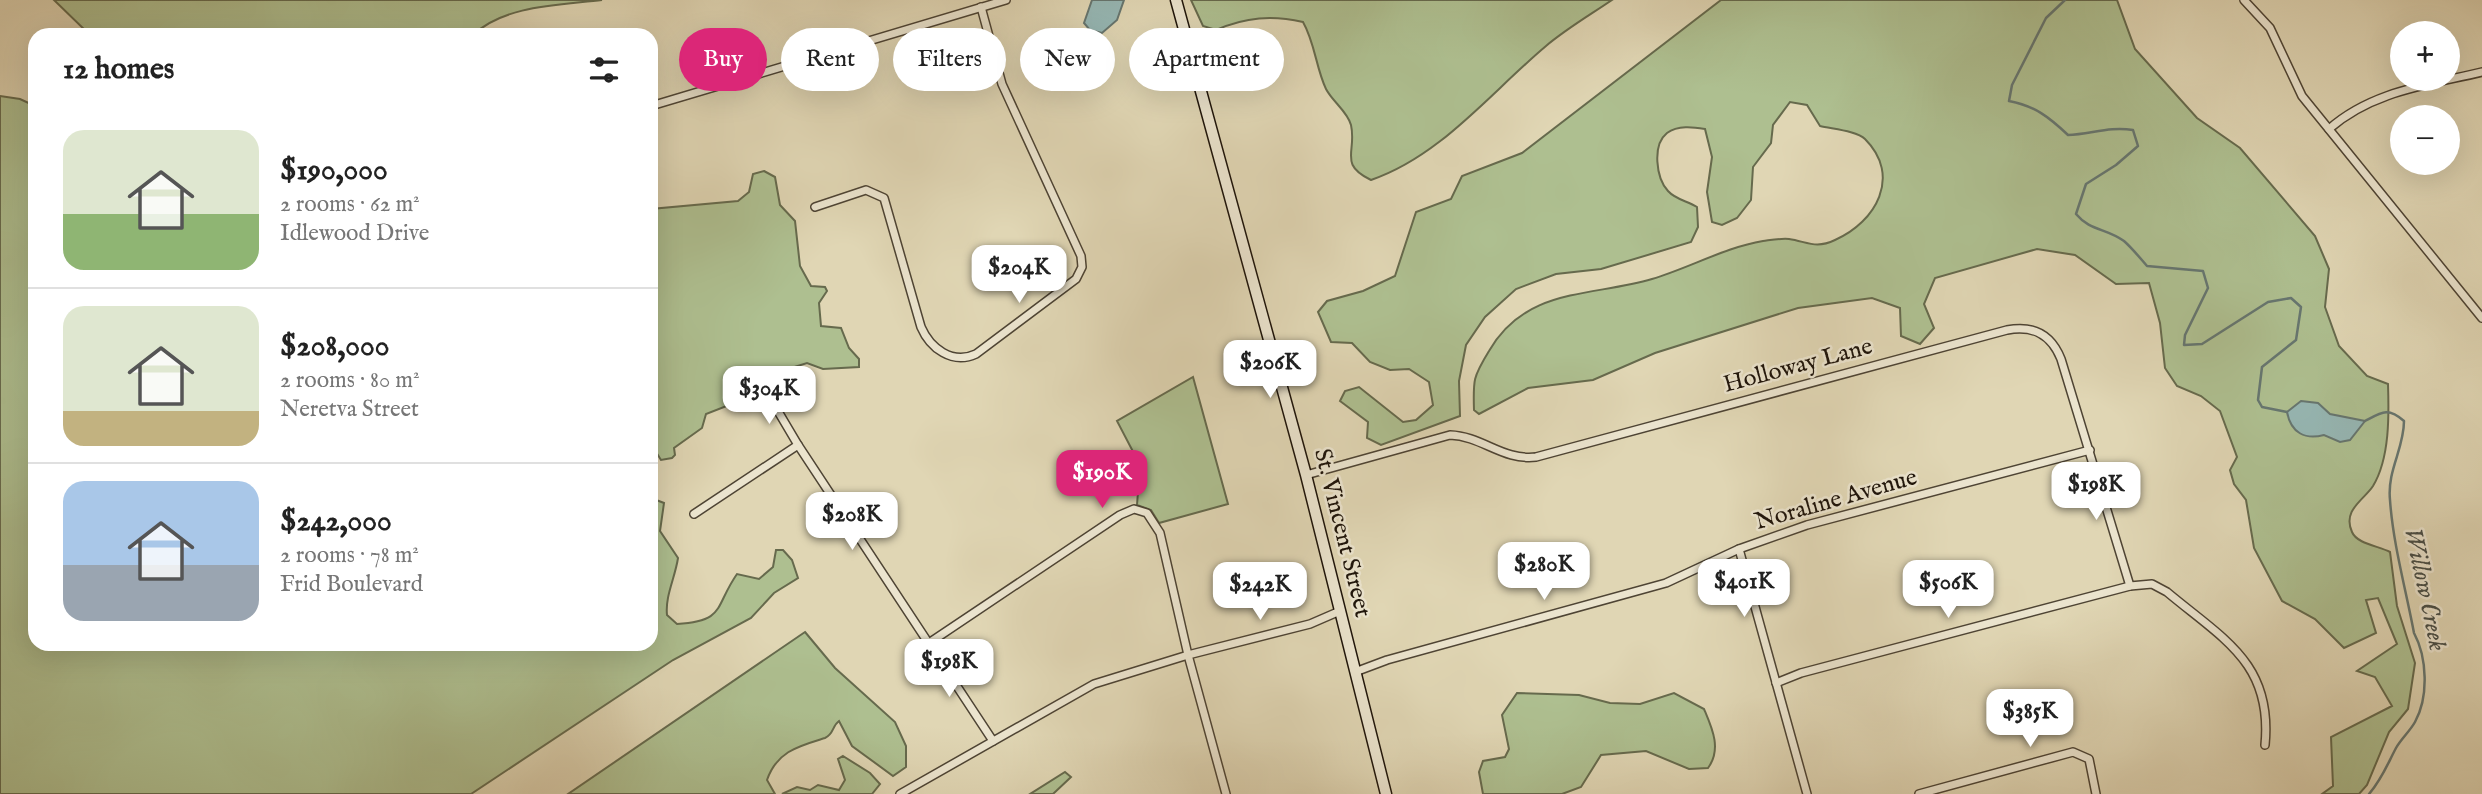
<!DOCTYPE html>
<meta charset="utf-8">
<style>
:root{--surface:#fff;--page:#f6f6f6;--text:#222;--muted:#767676;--line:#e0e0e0;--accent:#db2777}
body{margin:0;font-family:"IM FELL English",serif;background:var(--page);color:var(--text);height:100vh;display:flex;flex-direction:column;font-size:26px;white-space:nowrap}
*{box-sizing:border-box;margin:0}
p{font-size:23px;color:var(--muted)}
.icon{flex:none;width:38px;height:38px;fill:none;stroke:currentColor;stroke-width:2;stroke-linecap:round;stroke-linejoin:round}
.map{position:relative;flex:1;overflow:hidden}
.drawer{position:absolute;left:28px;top:28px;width:630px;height:623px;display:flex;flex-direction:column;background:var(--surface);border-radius:21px;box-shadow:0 7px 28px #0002}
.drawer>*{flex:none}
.guide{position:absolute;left:679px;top:28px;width:665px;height:63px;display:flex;gap:14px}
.fabs{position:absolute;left:2390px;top:21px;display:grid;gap:14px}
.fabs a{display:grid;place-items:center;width:70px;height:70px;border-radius:50%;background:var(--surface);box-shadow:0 7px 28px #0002;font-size:35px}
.price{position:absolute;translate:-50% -60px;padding:0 16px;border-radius:14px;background:#fff;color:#222;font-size:23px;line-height:46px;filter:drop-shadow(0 2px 4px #0008)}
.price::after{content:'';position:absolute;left:50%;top:42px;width:21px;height:16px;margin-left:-10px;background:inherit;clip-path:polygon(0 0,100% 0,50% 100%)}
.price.selected{background:var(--accent);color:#fff}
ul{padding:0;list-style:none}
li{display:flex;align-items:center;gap:21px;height:175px;padding:0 35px}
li+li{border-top:2px solid var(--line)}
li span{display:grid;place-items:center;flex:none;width:196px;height:140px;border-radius:21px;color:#555}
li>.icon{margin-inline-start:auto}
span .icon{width:84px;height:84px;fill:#fffc;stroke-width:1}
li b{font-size:30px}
h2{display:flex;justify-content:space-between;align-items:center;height:84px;padding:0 35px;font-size:30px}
.chip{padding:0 24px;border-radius:32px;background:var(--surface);box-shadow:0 7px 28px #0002;font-size:24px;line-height:63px}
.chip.selected{background:var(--accent);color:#fff}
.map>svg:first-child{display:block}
</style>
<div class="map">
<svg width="2482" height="794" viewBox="0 0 2482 794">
<rect width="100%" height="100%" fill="#e0d6b4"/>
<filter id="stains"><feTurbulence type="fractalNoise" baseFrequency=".00286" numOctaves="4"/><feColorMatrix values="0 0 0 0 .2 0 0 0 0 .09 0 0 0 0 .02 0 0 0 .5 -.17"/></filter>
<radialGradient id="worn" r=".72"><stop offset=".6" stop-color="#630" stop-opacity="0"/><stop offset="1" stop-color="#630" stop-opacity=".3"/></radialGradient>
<!-- green -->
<g fill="#aebf90" stroke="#666a4d" stroke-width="2">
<path d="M54,0H602C561,5 504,5 473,35H90Z"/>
<path d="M1191,0H1612C1590,15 1566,29 1546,46C1490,93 1441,156 1371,180C1338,164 1357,152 1351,125C1348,112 1332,101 1326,89C1316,68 1315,43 1303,22C1272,15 1246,17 1216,30L1203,26Z"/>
<path d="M1721,0H2117L2135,49L2197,118L2240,148L2315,236L2329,269L2325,307L2339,346L2367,376L2388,384C2389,414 2390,458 2373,486C2364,500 2342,510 2352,532C2357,544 2379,546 2390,552L2397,606L2415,663L2408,709L2389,732L2367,785L2359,794H2322L2333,786L2331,737L2392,706L2375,677L2357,671L2397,644L2378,598L2366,600L2376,633L2344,648L2315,619L2282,601L2254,548L2246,500L2234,484L2230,470L2237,457L2220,411L2201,396L2177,386L2165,368L2160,323L2149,283L2116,284L2075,255L2037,249L1935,278L1924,304L1934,328L1920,344L1901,336L1900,308L1872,298L1798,308L1655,353L1593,380L1528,388L1479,414L1474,410C1473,380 1473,377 1489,351C1526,287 1591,297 1652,279C1689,268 1726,247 1763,241C1771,240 1782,238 1789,239C1808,242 1816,249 1835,240C1876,222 1902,176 1865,139C1857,131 1832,129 1820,126L1807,105L1790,102L1773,125L1771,143L1753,167L1751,200L1737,218L1722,225L1712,222L1707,192L1712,157L1705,129C1693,127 1678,125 1667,133C1652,145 1656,178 1668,191C1676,200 1688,201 1697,207L1698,227L1691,242L1601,269L1556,274L1516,289L1485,317L1466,345L1459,381L1460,416L1381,445L1367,438L1368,422L1340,401L1345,391L1359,387L1403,422L1416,420L1433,405L1429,382L1409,369L1390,370L1370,362L1352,343L1331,342L1318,312L1327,301L1363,291L1395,276L1416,212L1451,199L1462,176L1522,153Z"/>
<path d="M0,96L20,99L35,106V644H651V498L664,503L660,531L678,558C675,578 665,596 667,615L677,624C726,621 714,607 737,574L759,579L773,567L776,550H783L792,560L798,578L774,593L751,618L673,660L471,794H0Z"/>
<path d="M764,171L775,177L780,205L795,221L800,266L811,286L825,287L827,291L819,303L821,326L841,328L849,348L859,359V367L823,369L807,363L791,368L786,382L766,373L754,377L747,389L750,399L745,406L729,405L706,414L702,428L674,448L675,455L672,458L661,460L651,444V209L738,201L749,192L753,174Z"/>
<path d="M1193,377L1228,504L1159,523L1151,510L1137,505L1140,465L1117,421Z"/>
<path d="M805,632L835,668L895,722L906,746V767L893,776L852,746L839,721C832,726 834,734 825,738C799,746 777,751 767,780L775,794H568Z"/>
<path d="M1517,693L1579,695L1610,703L1640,704L1674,693L1704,709C1712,728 1722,749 1708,768L1689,769L1646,751L1601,755L1581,787L1562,794H1483L1479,772L1483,761L1505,757L1509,749L1502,715Z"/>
<path d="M843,756L870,773L880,784L872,794H782L797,787L810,790L818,785L839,790L845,780L838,759Z"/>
<path d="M1065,772L1071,777L1053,794H1030Z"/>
</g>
<!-- water -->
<g fill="#96b7b4" stroke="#667670" stroke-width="2">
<path d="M1092,0H1124L1117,20L1102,33L1090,30L1084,23Z"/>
<path d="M2301,401L2318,403L2330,414L2365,421L2350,440L2340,442L2324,435C2305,440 2291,433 2287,412Z"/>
</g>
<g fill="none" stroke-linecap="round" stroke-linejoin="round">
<!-- stream -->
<g stroke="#667670" stroke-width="2.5">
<path d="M2065,0L2046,18L2012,85L2009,101C2035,106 2049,117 2068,135C2091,134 2110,126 2133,130L2138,146L2116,165L2086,184L2076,214C2090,231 2106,228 2124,241C2132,248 2140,258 2147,266L2203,271L2208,288L2185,335L2184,345L2202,344L2268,302L2291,298L2301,307L2296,340L2262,367L2258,400L2262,407L2287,412"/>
<path d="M2365,421C2382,412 2388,407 2404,421C2404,449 2387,470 2390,500C2393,544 2406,590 2414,633C2427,657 2429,697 2415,722C2410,731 2401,739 2396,748C2387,765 2382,779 2369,794"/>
</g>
<defs>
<g id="street">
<path d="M2244,0L2270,28L2302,96L2482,318"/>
<path d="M651,106L1006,0"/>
<path d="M2329,129C2372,91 2428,85 2482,72"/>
<path d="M815,207L866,190L884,198L921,327C930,348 952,365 976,354L1076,279L1082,267L1081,256L1002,84L981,7"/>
<path d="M766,391L798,445L993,741"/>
<path d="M1306,475L1450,435C1482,436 1503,461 1536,457L2007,330C2033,325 2051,334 2061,359L2130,586"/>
<path d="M694,514L798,445"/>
<path d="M1739,549L1807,794"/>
<path d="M929,643L1120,515L1134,509L1147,513L1160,533L1188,655L1226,794"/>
<path d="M1355,672L1387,660L1666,583L1739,549L1807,525L2090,450"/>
<path d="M1776,683L1801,673L2130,586L2152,584L2167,592C2223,639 2273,663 2265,745"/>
<path d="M900,794L1094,684L1188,655L1310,624L1340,611"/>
<path d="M1919,794L2073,752L2089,759L2096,794"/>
</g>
<path id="secondary" d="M1176,0L1306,475L1386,794"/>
</defs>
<!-- street casing -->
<use href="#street" stroke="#4e4434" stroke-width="10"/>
<!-- secondary casing -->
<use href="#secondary" stroke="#1e140a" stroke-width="13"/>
<!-- street -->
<use href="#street" stroke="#ebe4ce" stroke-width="7"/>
<!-- secondary -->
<use href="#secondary" stroke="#ebe4ce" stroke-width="10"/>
</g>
<g text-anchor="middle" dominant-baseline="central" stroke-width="5" stroke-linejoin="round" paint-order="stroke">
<!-- street labels -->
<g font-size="24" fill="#1e140a" stroke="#ebe4ce">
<text transform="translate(1798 366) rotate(-15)">Holloway Lane</text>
<text transform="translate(1836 500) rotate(-16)">Noraline Avenue</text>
<text transform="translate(1342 533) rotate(76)">St. Vincent Street</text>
</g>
<!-- water labels -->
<g font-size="26" font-style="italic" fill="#484d46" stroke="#ebe4ce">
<text transform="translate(2425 589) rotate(78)">Willow Creek</text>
</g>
</g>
<rect width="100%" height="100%" filter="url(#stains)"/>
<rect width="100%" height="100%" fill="url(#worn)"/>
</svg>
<div class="fabs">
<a>+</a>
<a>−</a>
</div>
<b class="price" style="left:1019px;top:305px">$204K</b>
<b class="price" style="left:1270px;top:400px">$206K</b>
<b class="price" style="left:769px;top:426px">$304K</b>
<b class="price selected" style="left:1102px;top:510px">$190K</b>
<b class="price" style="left:2096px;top:522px">$198K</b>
<b class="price" style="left:852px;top:552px">$208K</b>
<b class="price" style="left:1544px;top:602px">$280K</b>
<b class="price" style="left:1744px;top:619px">$401K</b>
<b class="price" style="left:1948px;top:620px">$506K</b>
<b class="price" style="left:1260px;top:622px">$242K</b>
<b class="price" style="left:949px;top:699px">$198K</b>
<b class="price" style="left:2030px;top:749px">$385K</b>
<div class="guide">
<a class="chip selected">Buy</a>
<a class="chip">Rent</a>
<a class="chip">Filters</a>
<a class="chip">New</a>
<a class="chip">Apartment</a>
</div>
<section class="drawer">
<h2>12 homes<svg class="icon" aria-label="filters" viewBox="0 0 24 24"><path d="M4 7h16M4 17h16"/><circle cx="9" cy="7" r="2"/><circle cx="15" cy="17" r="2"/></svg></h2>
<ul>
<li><span style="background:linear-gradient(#dfe7d0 60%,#8fb573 0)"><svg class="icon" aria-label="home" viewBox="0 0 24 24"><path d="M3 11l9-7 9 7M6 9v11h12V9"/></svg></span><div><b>$190,000</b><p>2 rooms · 62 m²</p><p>Idlewood Drive</p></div></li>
<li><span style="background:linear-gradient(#dfe7d0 75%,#c2b280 0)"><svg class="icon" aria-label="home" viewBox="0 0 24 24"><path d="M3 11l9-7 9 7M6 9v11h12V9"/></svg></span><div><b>$208,000</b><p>2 rooms · 80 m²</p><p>Neretva Street</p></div></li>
<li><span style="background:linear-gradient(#a9c7e8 60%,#9aa5b1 0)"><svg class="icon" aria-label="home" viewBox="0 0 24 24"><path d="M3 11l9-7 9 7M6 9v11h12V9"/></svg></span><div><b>$242,000</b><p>2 rooms · 78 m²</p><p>Frid Boulevard</p></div></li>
</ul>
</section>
</div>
